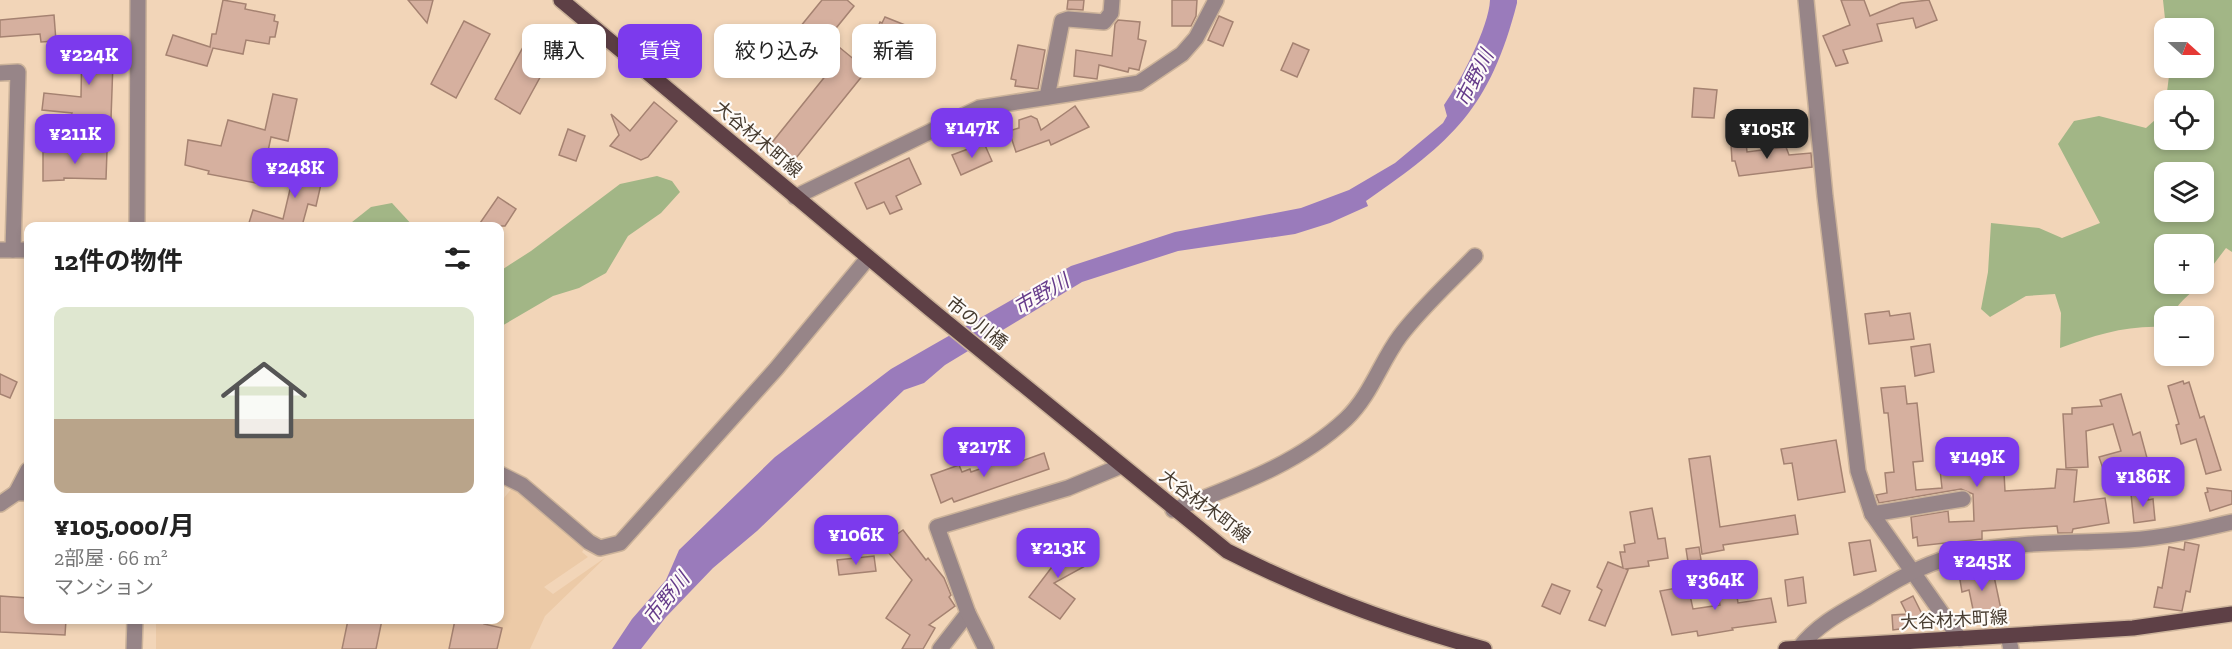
<!DOCTYPE html>
<html lang="ja">
<meta charset="utf-8">
<style>
:root{--surface:#fff;--page:#f2f2f2;--text:#222;--muted:#767676;--line:#e0e0e0;--accent:#7c3aed}
body{margin:0;font-family:"Zilla Slab","Noto Sans JP",serif;background:var(--page);color:var(--text);height:100vh;display:flex;flex-direction:column;font-size:22px;white-space:nowrap}
*{box-sizing:border-box;margin:0}
p{font-size:20px;color:var(--muted)}
.icon{flex:none;width:33px;height:33px;fill:none;stroke:currentColor;stroke-width:2;stroke-linecap:round;stroke-linejoin:round}
.map{position:relative;flex:1;overflow:hidden}
.panel{position:absolute;left:24px;top:222px;width:480px;height:402px;display:flex;flex-direction:column;background:var(--surface);border-radius:12px;box-shadow:0 3px 9px #0003}
.panel>*{flex:none}
.top-card{position:absolute;left:522px;top:24px;width:570px;height:54px;display:flex;gap:12px}
.needle{width:39px;rotate:111deg}
.buttons{position:absolute;left:2154px;top:18px;display:grid;gap:12px}
.buttons a{display:grid;place-items:center;width:60px;height:60px;border-radius:12px;background:var(--surface);box-shadow:0 3px 9px #0003;font-size:30px}
.price{position:absolute;translate:-50% -51px;padding:0 14px;border-radius:12px;background:var(--accent);color:#fff;font-size:20px;line-height:39px;filter:drop-shadow(0 2px 3px #0008)}
.price::after{content:'';position:absolute;left:50%;top:36px;width:18px;height:14px;margin-left:-9px;background:inherit;clip-path:polygon(0 0,100% 0,50% 100%)}
.price.current{background:#222;color:#fff}
ul{padding:0;list-style:none}
li{display:grid;align-content:center;gap:12px;height:318px;padding:0 30px}
li+li{border-top:2px solid var(--line)}
li span{display:grid;place-items:center;height:186px;border-radius:12px;color:#555}
li>.icon{margin-inline-start:auto}
span .icon{width:108px;height:108px;fill:#fffc;stroke-width:1}
li b{font-size:26px}
h2{display:flex;justify-content:space-between;align-items:center;height:72px;padding:0 30px;font-size:26px}
.chip{padding:0 21px;border-radius:12px;background:var(--surface);box-shadow:0 3px 9px #0003;font-size:21px;line-height:54px}
.chip.current{background:var(--accent);color:#fff}
.map>svg:first-child{display:block}
</style>
<div class="map">
<svg width="2232" height="649" viewBox="0 0 2232 649">
<rect width="100%" height="100%" fill="#f2d5b8"/>
<!-- built -->
<path fill="#eccaa7" d="M512,488L586,546L582,552L588,557L544,587L553,594L606,557L545,616L530,649H156V620H500V503Z"/>
<!-- green -->
<g fill="#a2b686" fill-rule="evenodd">
<path d="M2163,0H2232V252L2226,248L2204,277V244H2164V284H2199C2190,296 2177,301 2174,316H2164V327C2127,325 2095,335 2060,348L2061,313L2055,294L2026,296L1990,317L1981,309L1988,272L1991,223L2039,228L2062,238L2100,223L2058,144L2074,121L2099,116L2146,128L2164,112V140H2204V100H2166L2170,68H2204V28H2166ZM2164,172H2204V212H2164Z"/>
<path d="M657,176L672,181L680,192L661,213L628,236L606,273L579,288L553,296L500,327V271L531,251L620,184Z"/>
<path d="M392,203L413,226H347L371,207Z"/>
</g>
<!-- water -->
<path fill="#9a7bbb" d="M1490,0H1517V3C1490,108 1453,141 1366,201L1368,206L1330,223L1295,234L1178,251L1082,282L945,365L924,383L904,390L757,531L713,568L666,617L641,649H612L632,619L666,580L679,550L775,457L891,369L1071,266L1175,232L1301,208L1349,190L1395,163L1443,123L1447,116L1444,105C1460,82 1489,27 1490,0Z"/>
<!-- building -->
<g fill="#d6b09f" stroke="#a58271" stroke-width="1.5">
<path d="M223,0L246,4L245,9L275,15L274,21L278,22L275,37H270L269,44L246,40L243,54L213,48L207,66L166,55L173,35L210,47L212,34H216Z"/>
<path d="M408,0H433L427,23Z"/>
<path d="M822,0H847L854,6L828,38L867,70L792,163L770,145L835,64L796,32Z"/>
<path d="M1068,0H1084L1083,10L1067,9Z"/>
<path d="M1172,0H1197L1196,16L1191,26H1172Z"/>
<path d="M1841,0H1864L1870,16L1901,3L1929,0L1937,20L1916,28L1913,18L1877,24L1882,41L1843,50L1848,63L1836,66L1823,36L1850,25Z"/>
<path d="M54,15L56,41L41,42L40,34L0,37V20Z"/>
<path d="M1219,16L1233,22L1223,46L1208,40Z"/>
<path d="M885,17L905,25L901,35L913,40L904,64L867,53L880,22L882,23Z"/>
<path d="M1118,20L1140,22L1138,39L1146,41L1139,70L1129,68L1128,72L1099,65L1097,79L1074,76L1076,50L1112,56L1115,24Z"/>
<path d="M464,21L490,34L456,98L431,84Z"/>
<path d="M529,36L555,50L520,114L495,99Z"/>
<path d="M82,41H109V62H113L111,119L71,116L72,113L42,110L44,93L81,97Z"/>
<path d="M1293,43L1309,50L1297,77L1281,70Z"/>
<path d="M1018,45L1045,50L1038,89L1015,86L1016,80L1011,79Z"/>
<path d="M1694,88L1717,90L1714,118L1692,117Z"/>
<path d="M273,94L297,99L288,141L271,137L261,184L208,174L209,171L185,165L188,140L221,146L228,120L265,130Z"/>
<path d="M654,102L677,121L648,157L641,160L610,146L619,135L611,114L630,131Z"/>
<path d="M1075,106L1089,127L1051,145L1049,140L1016,152L1009,131L1019,128V120L1031,116L1037,119L1041,130Z"/>
<path d="M568,129L585,136L576,161L559,155Z"/>
<path d="M1746,142L1747,152L1786,147L1789,155L1811,153L1812,167L1739,176L1735,161H1732L1731,144Z"/>
<path d="M984,143L992,161L961,175L952,155Z"/>
<path d="M85,150L107,151L106,179L64,178V180L43,181V152H85Z"/>
<path d="M909,158L921,184L896,196L902,209L890,214L884,202L867,209L855,183Z"/>
<path d="M296,164L324,171L316,206L308,204L302,226H248L253,210L283,219Z"/>
<path d="M498,197L516,209L505,226H478Z"/>
<path d="M1889,311L1890,316L1910,313L1914,339L1869,344L1865,314Z"/>
<path d="M1930,344L1934,372L1915,376L1911,347Z"/>
<path d="M0,374L17,382L10,398L0,394Z"/>
<path d="M2183,381L2184,384L2189,382L2200,418L2204,416L2221,470L2206,474L2196,439L2181,444L2176,425L2179,424L2168,386Z"/>
<path d="M1905,386L1907,404L1917,403L1923,461L1913,462L1916,490L1942,488L1939,461L2003,454L2005,491L2055,488L2057,469L2077,470L2074,502L2105,498L2109,523L2073,529L2072,533H2058L2057,526L1982,531V539L1918,546L1917,537L1913,538L1911,517L1948,511L1949,522L1974,521L1973,494L1961,489L1879,503L1876,495L1887,493L1885,473L1894,472L1888,413H1884L1881,388Z"/>
<path d="M2121,394L2133,435L2140,432L2147,458L2123,465L2127,480L2109,486L2099,457L2121,451L2113,424L2086,431L2088,467L2066,468L2063,414H2072V408L2102,406L2100,400Z"/>
<path d="M1836,440L1845,492L1798,500L1792,463L1784,464L1781,449Z"/>
<path d="M1044,453L1049,469L954,502L952,498L941,503L931,475L959,465L962,472L970,469L971,472L1003,461L1004,464L1017,460L1019,462Z"/>
<path d="M1710,456L1720,527L1795,515L1798,534L1723,545L1724,550L1702,554L1689,459Z"/>
<path d="M2207,488L2232,491V504L2210,511L2205,493L2208,492Z"/>
<path d="M2147,492L2148,500L2153,499L2155,520L2134,523L2131,494Z"/>
<path d="M1652,508L1658,539L1665,538L1668,558L1648,561L1649,566L1626,569L1628,570L1605,626L1589,620L1602,590L1597,587L1608,562L1623,568L1620,552H1625L1624,545L1635,543L1630,512Z"/>
<path d="M903,530L926,560L928,558L944,578L951,595L949,597L955,606L929,625L935,628L923,649H902L910,635L886,618L912,580L882,545Z"/>
<path d="M1064,538L1072,552L1078,548L1087,565L1054,583L1075,599L1060,619L1029,597L1055,563L1049,546Z"/>
<path d="M1870,540L1876,571L1854,575L1849,543Z"/>
<path d="M2185,542L2199,545L2190,592L2186,591L2182,611L2154,607L2158,587L2162,588L2169,547L2184,550Z"/>
<path d="M1699,547L1701,560L1688,562L1686,549Z"/>
<path d="M874,556L876,571L839,575L837,560Z"/>
<path d="M1991,562L2003,619L1976,624L1969,590L1962,592L1958,568Z"/>
<path d="M1734,576L1738,603L1771,598L1776,622L1732,628L1733,630L1698,636L1697,631L1672,635L1660,591L1688,586L1693,609L1720,605L1716,579Z"/>
<path d="M1803,577L1806,603L1788,606L1785,580Z"/>
<path d="M1552,584L1570,591L1560,614L1542,606Z"/>
<path d="M0,596L28,598V620H66L65,635L0,632Z"/>
<path d="M1913,596L1921,612L1930,614L1907,625V628L1893,630L1892,615L1907,614L1901,602Z"/>
<path d="M348,620H382L376,649H342Z"/>
<path d="M455,620H485L484,624L502,628L497,649H449Z"/>
</g>
<g fill="none" stroke-linecap="round" stroke-linejoin="round">
<defs>
<g id="minor">
<path d="M1806,0L1825,196L1858,471L1872,514L1960,639"/>
<path d="M0,73L18,72L13,250"/>
<path d="M1047,97L1062,21L1068,19L1104,22L1111,13L1112,0"/>
<path d="M795,197L979,108L1139,83L1182,54L1196,38L1216,0"/>
<path d="M137,226L138,0"/>
<path d="M0,250H28"/>
<path d="M500,474L522,485L589,542L600,548L620,543L776,369L868,258"/>
<path d="M16,493L28,470"/>
<path d="M0,504L16,493H28"/>
<path d="M1173,510C1234,486 1297,465 1346,419C1371,395 1380,363 1400,336C1422,307 1450,282 1475,256"/>
<path d="M1872,514L1963,499"/>
<path d="M2008,636L2011,649"/>
<path d="M1799,648C1817,625 1840,613 1865,599C1893,582 1919,566 1951,557C2004,540 2072,544 2128,540C2163,538 2198,530 2232,522"/>
<path d="M134,649L135,620"/>
<path d="M940,649L968,613"/>
<path d="M986,649L968,613L937,527L1068,488L1121,466"/>
</g>
<g id="major">
<path d="M561,0L929,308L1227,551C1308,592 1395,625 1484,649"/>
<path d="M1786,649L2133,628L2232,614"/>
</g>
</defs>
<!-- minor casing -->
<use href="#minor" stroke="#ccb39a" stroke-width="18"/>
<!-- major casing -->
<use href="#major" stroke="#ccb39a" stroke-width="18"/>
<!-- minor -->
<use href="#minor" stroke="#978588" stroke-width="15"/>
<!-- major -->
<use href="#major" stroke="#5e4046" stroke-width="15"/>
</g>
<g text-anchor="middle" dominant-baseline="central" stroke-width="4.5" stroke-linejoin="round" paint-order="stroke">
<!-- street labels -->
<g font-size="18" fill="#463b2f" stroke="#fefbf8">
<text transform="translate(758 139) rotate(40)">大谷材木町線</text>
<text transform="translate(977 323) rotate(39)">市の川橋</text>
<text transform="translate(1205 506) rotate(37)">大谷材木町線</text>
<text transform="translate(1954 620) rotate(-3)">大谷材木町線</text>
</g>
<!-- water labels -->
<g font-size="20" font-style="italic" fill="#653b8a" stroke="#fefbf8">
<text transform="translate(1474 78) rotate(-63)">市野川</text>
<text transform="translate(1041 294) rotate(-30)">市野川</text>
<text transform="translate(666 598) rotate(-51)">市野川</text>
</g>
</g>
</svg>
<div class="buttons">
<a><svg class="needle" viewBox="-14 -14 28 28"><path d="M0-13l5 13h-10z" fill="#e53935"/><path d="M0 13l5-13h-10z" fill="#767676"/></svg></a>
<a><svg class="icon" aria-label="locate" viewBox="0 0 24 24"><circle cx="12" cy="12" r="6"/><path d="M12 2v4M12 18v4M2 12h4M18 12h4"/></svg></a>
<a><svg class="icon" aria-label="layers" viewBox="0 0 24 24"><path d="M12 4l9 5-9 5-9-5zM3 14l9 5 9-5"/></svg></a>
<a>+</a>
<a>−</a>
</div>
<b class="price" style="left:89px;top:86px">¥224K</b>
<b class="price" style="left:972px;top:159px">¥147K</b>
<b class="price current" style="left:1767px;top:160px">¥105K</b>
<b class="price" style="left:75px;top:165px">¥211K</b>
<b class="price" style="left:295px;top:199px">¥248K</b>
<b class="price" style="left:984px;top:478px">¥217K</b>
<b class="price" style="left:1977px;top:488px">¥149K</b>
<b class="price" style="left:2143px;top:508px">¥186K</b>
<b class="price" style="left:856px;top:566px">¥106K</b>
<b class="price" style="left:1058px;top:579px">¥213K</b>
<b class="price" style="left:1982px;top:592px">¥245K</b>
<b class="price" style="left:1715px;top:611px">¥364K</b>
<div class="top-card">
<a class="chip">購入</a>
<a class="chip current">賃貸</a>
<a class="chip">絞り込み</a>
<a class="chip">新着</a>
</div>
<section class="panel">
<h2>12件の物件<svg class="icon" aria-label="filters" viewBox="0 0 24 24"><path d="M4 7h16M4 17h16"/><circle cx="9" cy="7" r="2"/><circle cx="15" cy="17" r="2"/></svg></h2>
<ul>
<li><span style="background:linear-gradient(#dfe7d0 60%,#b9a48a 0)"><svg class="icon" aria-label="home" viewBox="0 0 24 24"><path d="M3 11l9-7 9 7M6 9v11h12V9"/></svg></span><div><b>¥105,000/月</b><p>2部屋 · 66 m²</p><p>マンション</p></div></li>
</ul>
</section>
</div>
